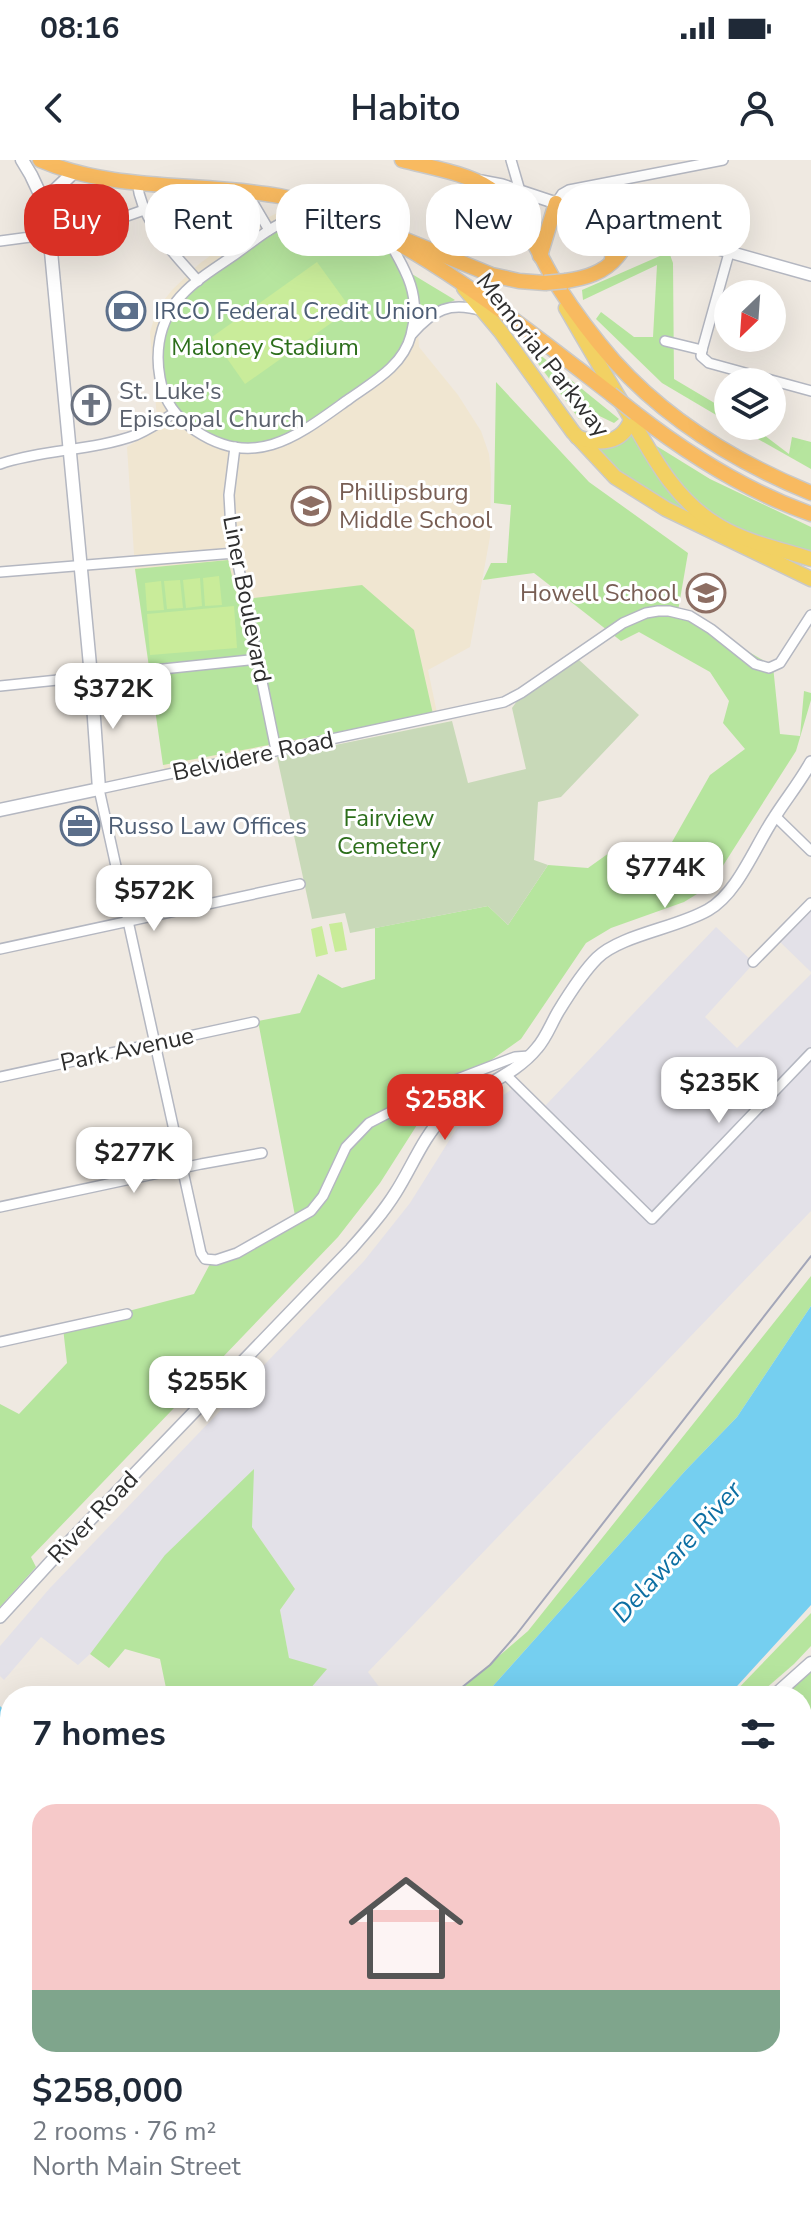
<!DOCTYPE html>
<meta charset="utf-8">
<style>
:root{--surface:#fff;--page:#f2f2f3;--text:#1f2937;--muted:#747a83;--line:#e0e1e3;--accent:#d93025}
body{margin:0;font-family:"Nunito Sans",sans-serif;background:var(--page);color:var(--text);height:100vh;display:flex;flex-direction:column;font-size:30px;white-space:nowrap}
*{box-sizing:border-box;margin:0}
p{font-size:26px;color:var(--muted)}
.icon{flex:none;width:44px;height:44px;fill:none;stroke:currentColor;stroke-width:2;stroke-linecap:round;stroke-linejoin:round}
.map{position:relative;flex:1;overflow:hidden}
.panel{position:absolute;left:0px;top:1526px;width:812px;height:538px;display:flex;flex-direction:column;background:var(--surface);border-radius:32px 32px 0 0;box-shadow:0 8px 32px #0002}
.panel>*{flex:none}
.guide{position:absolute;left:24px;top:24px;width:764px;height:72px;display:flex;gap:16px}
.needle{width:52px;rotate:205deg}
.tools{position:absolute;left:714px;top:120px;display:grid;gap:16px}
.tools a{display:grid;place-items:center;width:72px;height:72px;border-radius:50%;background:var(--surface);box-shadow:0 8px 32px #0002;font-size:40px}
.price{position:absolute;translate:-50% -68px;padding:0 18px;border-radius:16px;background:#fff;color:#222;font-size:26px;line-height:52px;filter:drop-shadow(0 2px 4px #0008)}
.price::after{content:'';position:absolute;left:50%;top:48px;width:24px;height:18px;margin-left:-12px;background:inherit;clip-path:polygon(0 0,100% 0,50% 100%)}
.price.selected{background:var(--accent);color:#fff}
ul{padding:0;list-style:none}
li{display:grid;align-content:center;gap:16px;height:424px;padding:0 32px}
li+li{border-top:2px solid var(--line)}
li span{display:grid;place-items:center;height:248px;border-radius:24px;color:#555}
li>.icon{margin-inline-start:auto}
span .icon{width:144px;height:144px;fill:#fffc;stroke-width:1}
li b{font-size:34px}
h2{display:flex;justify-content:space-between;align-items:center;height:96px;padding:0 32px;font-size:34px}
.tag{padding:0 28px;border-radius:32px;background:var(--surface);box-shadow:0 8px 32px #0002;font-size:28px;line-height:72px}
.tag.selected{background:var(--accent);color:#fff}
.status{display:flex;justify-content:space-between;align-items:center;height:56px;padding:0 40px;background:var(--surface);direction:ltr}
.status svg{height:22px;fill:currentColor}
header{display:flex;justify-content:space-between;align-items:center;height:104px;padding:0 32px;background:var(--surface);font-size:36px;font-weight:600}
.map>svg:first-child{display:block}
</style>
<div class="status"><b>08:16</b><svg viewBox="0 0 49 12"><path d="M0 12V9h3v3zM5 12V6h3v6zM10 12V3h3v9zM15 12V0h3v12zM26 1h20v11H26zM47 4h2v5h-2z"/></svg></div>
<header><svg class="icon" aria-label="back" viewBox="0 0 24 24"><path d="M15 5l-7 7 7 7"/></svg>Habito<svg class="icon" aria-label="person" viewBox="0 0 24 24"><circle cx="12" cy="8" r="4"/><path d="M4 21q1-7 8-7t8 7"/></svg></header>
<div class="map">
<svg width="811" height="2063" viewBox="0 0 811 2063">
<rect width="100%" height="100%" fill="#efe9e1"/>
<!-- industrial -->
<g fill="#e3e1e8">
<path d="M811,741V812L775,777Z"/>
<path d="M716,767L754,803L705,857L737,888L811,814V1051L368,1512L386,1536H304L326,1509L289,1499L280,1450L295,1429L252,1367L253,1310L90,1494L78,1505L41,1477L4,1520L0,1516V1486L50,1428L364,1101L410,1043L457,968L519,924L545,946Z"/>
<path d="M156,2054H336L320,2063H155Z"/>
</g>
<!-- education -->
<path fill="#f0e6d1" d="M300,46L339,59L418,173L419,187L458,235L481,271L489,294L491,314L490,377L470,487L428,510L437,553L164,610L135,409L127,287L149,273L157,259L150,172L157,149L172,130L199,104L241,73L271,56L290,47Z"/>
<!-- green -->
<g fill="#b6e59e">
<path d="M314,53L349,57L383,74L407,111L455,140L435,150L399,200L303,273L261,288L211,280L167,243L159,184L178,140L275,66Z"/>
<path d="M669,92L673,103L674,219L728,251V262L662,223L596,159L601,152L634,177H653L657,105L583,140L582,130Z"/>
<path d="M534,190L619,259L614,263L587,250L579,259L531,194Z"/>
<path d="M496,222L589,322L688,393L678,451L773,506L780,574L800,576L804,531L811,533V540L796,591L710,726L684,742L611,768L586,783L521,879L431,943L380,1023L338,1077L31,1397L36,1407L0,1447V1244L19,1254L67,1203L63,1168L194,1134L210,1104L296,1061L258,861L300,853L318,814L342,828L375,819V768L488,746L508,765L548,705L588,708L616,688L655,712L710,615L745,589L723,563L729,541L710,512L639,472L621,481L534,413L483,420L491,403H507L511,345L494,343Z"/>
<path d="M735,266H752L789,294L792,277L811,282V309Z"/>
<path d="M631,271L700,358L674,348L617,311L596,287Z"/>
<path d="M655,285L710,319L811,367V392L755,378L692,341L670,314Z"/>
<path d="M228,400L238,440L362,425L414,470L433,554L163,605L135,409Z"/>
<path d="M811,1116V1146L737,1257L685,1311L484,1536H453L528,1471Z"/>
<path d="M254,1309L252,1367L295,1429L280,1450L289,1498L327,1509L304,1536H162L166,1528L160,1499L125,1489L109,1508L90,1494L165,1395Z"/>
<path d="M811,1453V1486L794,1504L757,1536H731Z"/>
<path d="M811,1512V1592L810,1593L802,1589V1536H782Z"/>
<path d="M10,1747V1872L0,1882V1757Z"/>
<path d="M811,1858V1949L802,1951V1861Z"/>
<path d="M10,1886V1926L0,1937V1896Z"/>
<path d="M116,2054H156L155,2063H109Z"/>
<path d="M679,2054L771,2055L775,2063H648Z"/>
</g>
<!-- cemetery -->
<path fill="#c8d9b8" d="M578,499L639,555L561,637L538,642L534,700L548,705L508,765L488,746L350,773L345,753L312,759L277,597L452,561L468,623L526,609L512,548L517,541Z"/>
<!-- pitch -->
<g fill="#c9ec9a">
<path d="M317,102L351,149L245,224L212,177Z"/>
<path d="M219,416L222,445L205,446L203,418Z"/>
<path d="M200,418L202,446L186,448L183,420Z"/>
<path d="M180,420L183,448L167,449L164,421Z"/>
<path d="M161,421L164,450L147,451L145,423Z"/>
<path d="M234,446L237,488L150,495L147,454Z"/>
<path d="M342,762L347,790L335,792L329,764Z"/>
<path d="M322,766L328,794L316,797L311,769Z"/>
</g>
<!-- water -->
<g fill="#75cff0">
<path d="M811,1146V1445L728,1536H484L685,1311L737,1257Z"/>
<path d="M0,1546L10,1556V1708L0,1721Z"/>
<path d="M10,1927V2054H116L109,2063H75L72,2057L55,2058L52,2063H0V1938Z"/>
<path d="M232,2054H278L280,2057L269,2063H224L222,2060Z"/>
</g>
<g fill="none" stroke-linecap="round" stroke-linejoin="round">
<defs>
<g id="minor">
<path d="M511,0L520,31"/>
<path d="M137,22C142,63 172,91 198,121"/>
<path d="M246,31L269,70"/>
<path d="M556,43L562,34L569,30L723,0"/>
<path d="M324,51C312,53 300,55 289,60C270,67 254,81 237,93C216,108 192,121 176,142C160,164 155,191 160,218C164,242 176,257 196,271C256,311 300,274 349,239C373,222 403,206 411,175C422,136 406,110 387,78"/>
<path d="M0,81L90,69L144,50"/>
<path d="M412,174C433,150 450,141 482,151"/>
<path d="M665,181L702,190"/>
<path d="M702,190L701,196L709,203L811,231"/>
<path d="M702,190L729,93"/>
<path d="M235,287L229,335L231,370L276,590"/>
<path d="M0,304C44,289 92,291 136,275C150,269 162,261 174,253"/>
<path d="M0,412L235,393"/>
<path d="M0,526L258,499"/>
<path d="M775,656L811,691"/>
<path d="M0,789L300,724"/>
<path d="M753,802L811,743"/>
<path d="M529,896L515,897L447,923L369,963L346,987L323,1036L311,1051L237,1093L216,1100L205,1099L201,1093L99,629L504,542L521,533L623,463L646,453L658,451H669L690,456L711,469L755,504L769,508L780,503L811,455"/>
<path d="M505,914L652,1059L811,893"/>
<path d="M0,917L254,862"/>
<path d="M0,1047L201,1004L262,993"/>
<path d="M0,1182L127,1154"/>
<path d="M802,1759L811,1756"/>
<path d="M802,1954L811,1952"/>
<path d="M802,2010L811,2007"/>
</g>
<g id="tertiary">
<path d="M481,21L502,25L556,43L811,115"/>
<path d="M0,1457L65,1386L351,1089C367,1071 383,1053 396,1032C412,1007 423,977 444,956C471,928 513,918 537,888C546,878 551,864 558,852C569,834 582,813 597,798C620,775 677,768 708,750C738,733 755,686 774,658C786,639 800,622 811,602"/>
<path d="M802,1857L811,1853"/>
</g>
<g id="secondary">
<path d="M47,49L55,30L74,12"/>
<path d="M0,650L99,629L91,516L47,49L31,15L22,0"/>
<path d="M774,1536L811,1503"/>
<path d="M333,2063L349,2054"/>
</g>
<g id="primary">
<path d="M464,128L501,172L573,272L615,317L666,349L811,419"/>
<path d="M566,148C585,181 605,215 625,248C651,293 673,339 719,366C748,383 780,389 811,399"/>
<path d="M577,277C599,285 622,284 631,260"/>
</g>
<g id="trunk">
<path d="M40,0C114,32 200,22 279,36C334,46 381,72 428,101C492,141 551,188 611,234"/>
<path d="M402,0C428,7 467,13 489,28C524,49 537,95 559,128C575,153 594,178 614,201C667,260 738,303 811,333"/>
<path d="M401,78L492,115L519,121L545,123"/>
<path d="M540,96L556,43"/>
<path d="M612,99L615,77L614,60"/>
<path d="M566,121C585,118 604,113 617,97C625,87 631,76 641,68"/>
<path d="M635,253C689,295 746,331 811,354"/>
</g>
</defs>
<!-- minor casing -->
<use href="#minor" stroke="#b4b7c1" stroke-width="12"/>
<!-- tertiary casing -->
<use href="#tertiary" stroke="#b4b7c1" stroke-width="14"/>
<!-- secondary casing -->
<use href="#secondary" stroke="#b4b7c1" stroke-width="15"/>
<!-- primary casing -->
<use href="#primary" stroke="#c9c9c9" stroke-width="17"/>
<!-- trunk casing -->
<use href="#trunk" stroke="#c9c9c9" stroke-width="17"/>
<!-- minor -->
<use href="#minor" stroke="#fff" stroke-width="9"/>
<!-- tertiary -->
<use href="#tertiary" stroke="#fff" stroke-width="11"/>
<!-- secondary -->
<use href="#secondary" stroke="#fff" stroke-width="12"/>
<!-- primary -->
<use href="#primary" stroke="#f2d163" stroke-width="14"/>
<!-- trunk -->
<use href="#trunk" stroke="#f8ba60" stroke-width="14"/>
<!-- rail -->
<g stroke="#a3a6b8" stroke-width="2">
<path d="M451,1536L490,1505L516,1475L811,1096"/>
<path d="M0,1895L10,1886"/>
</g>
<defs>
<g id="trunk-bridge">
<path d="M545,123L566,121"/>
<path d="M611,234L635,253"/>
</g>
</defs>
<!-- trunk-bridge casing -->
<use href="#trunk-bridge" stroke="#c9c9c9" stroke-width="17" stroke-linecap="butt"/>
<!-- trunk-bridge -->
<use href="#trunk-bridge" stroke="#f8ba60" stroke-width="14"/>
</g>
<!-- icons -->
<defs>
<symbol id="bank-ring" viewBox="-11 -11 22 22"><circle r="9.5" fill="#fff" stroke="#5c6f8a" stroke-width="1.5"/><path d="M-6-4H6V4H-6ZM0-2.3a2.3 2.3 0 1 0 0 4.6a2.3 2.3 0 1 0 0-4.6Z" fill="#5c6f8a"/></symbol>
<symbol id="church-ring" viewBox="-11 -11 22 22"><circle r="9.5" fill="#fff" stroke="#6b7280" stroke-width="1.5"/><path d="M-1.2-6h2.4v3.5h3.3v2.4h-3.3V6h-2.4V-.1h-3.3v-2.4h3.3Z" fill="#6b7280"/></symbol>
<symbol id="school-ring" viewBox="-11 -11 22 22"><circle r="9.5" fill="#fff" stroke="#8d6e63" stroke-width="1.5"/><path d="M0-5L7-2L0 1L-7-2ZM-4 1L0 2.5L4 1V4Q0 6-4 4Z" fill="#8d6e63"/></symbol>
<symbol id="office-ring" viewBox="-11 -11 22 22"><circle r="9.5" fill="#fff" stroke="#5c6f8a" stroke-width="1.5"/><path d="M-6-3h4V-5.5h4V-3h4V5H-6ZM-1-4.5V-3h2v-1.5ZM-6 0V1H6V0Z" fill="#5c6f8a"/></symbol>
</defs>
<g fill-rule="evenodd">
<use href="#bank-ring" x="104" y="129" width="44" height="44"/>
<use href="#church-ring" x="69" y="223" width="44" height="44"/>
<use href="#school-ring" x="289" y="324" width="44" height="44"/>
<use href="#school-ring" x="684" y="411" width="44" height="44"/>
<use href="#office-ring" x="58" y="644" width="44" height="44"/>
</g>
<g text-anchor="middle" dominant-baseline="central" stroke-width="6" stroke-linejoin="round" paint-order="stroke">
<!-- service labels -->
<g font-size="24" fill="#4e5e75" stroke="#fff" text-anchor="start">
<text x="154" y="151">IRCO Federal Credit Union</text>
<text x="108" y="666">Russo Law Offices</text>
</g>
<!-- park labels -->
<g font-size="24" fill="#2c6e1b" stroke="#fff">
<text x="265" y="187">Maloney Stadium</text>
<text x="389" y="658">Fairview<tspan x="389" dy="28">Cemetery</tspan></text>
</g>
<!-- street labels -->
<g font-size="24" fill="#2e2e2e" stroke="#fff">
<text transform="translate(543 195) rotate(52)">Memorial Parkway</text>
<text transform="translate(247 439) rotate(79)">Liner Boulevard</text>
<text transform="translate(253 596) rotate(-12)">Belvidere Road</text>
<text transform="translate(127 889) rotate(-12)">Park Avenue</text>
<text transform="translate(93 1357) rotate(-46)">River Road</text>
</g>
<!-- worship labels -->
<g font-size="24" fill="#5b616d" stroke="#fff" text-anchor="start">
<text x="119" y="231">St. Luke's<tspan x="119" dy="28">Episcopal Church</tspan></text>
</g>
<!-- education labels -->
<g font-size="24" fill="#785e54" stroke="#fff" text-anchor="start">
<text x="339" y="332">Phillipsburg<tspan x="339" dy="28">Middle School</tspan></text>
<text x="678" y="433" text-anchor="end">Howell School</text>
</g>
<!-- water labels -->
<g font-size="26" font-style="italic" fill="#0d6fa3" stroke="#fff">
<text transform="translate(677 1392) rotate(-48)">Delaware River</text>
</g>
</g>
</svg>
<div class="tools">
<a><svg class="needle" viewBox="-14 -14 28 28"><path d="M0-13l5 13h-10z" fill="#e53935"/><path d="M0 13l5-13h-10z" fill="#747a83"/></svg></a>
<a><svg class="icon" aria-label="layers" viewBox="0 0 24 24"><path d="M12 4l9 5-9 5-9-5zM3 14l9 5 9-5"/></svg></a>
</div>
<b class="price" style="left:113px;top:571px">$372K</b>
<b class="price" style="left:665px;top:750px">$774K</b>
<b class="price" style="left:154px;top:773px">$572K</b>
<b class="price" style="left:719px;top:965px">$235K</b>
<b class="price selected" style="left:445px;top:982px">$258K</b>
<b class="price" style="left:134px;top:1035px">$277K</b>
<b class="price" style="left:207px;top:1264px">$255K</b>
<div class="guide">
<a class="tag selected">Buy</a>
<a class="tag">Rent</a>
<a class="tag">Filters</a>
<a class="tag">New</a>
<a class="tag">Apartment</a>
</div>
<section class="panel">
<h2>7 homes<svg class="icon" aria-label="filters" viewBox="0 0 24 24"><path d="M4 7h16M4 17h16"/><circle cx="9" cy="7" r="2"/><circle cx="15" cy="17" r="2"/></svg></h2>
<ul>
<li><span style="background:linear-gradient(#f6c9c9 75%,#7fa58c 0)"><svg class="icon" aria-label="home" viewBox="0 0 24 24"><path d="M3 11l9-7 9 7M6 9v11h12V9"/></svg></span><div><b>$258,000</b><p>2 rooms · 76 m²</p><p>North Main Street</p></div></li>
</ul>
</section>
</div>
